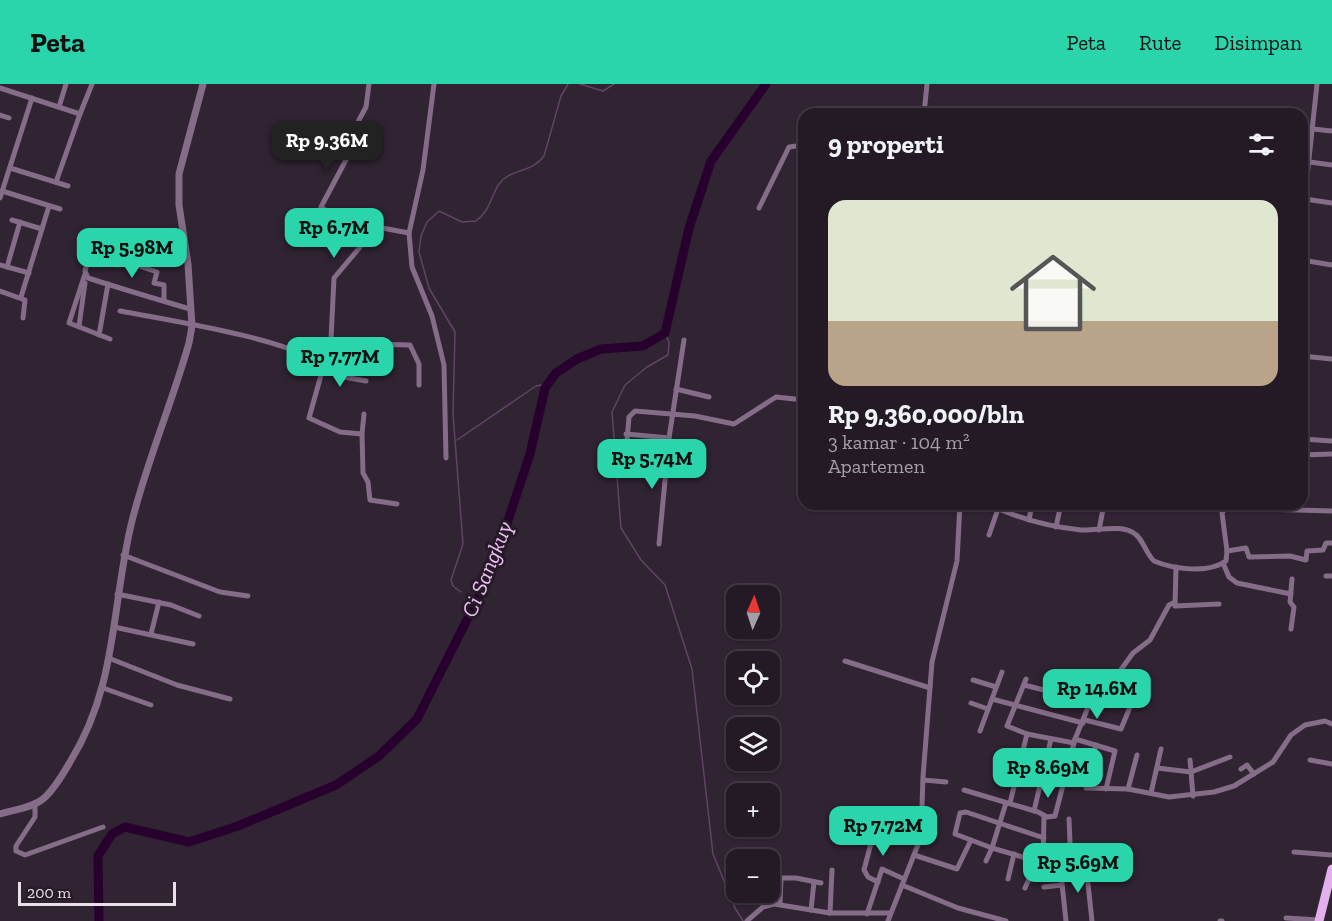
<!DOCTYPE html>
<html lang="id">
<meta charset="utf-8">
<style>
:root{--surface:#241a26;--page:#302732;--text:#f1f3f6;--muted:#a3a1a7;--line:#413843;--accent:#2bd5ac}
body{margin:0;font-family:"Zilla Slab",serif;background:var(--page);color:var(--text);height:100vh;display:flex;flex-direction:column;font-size:22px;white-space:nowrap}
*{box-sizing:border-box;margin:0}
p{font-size:20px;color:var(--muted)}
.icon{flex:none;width:33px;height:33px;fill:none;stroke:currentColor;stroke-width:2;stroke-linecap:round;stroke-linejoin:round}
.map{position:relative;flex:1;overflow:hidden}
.sheet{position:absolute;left:798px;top:24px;width:510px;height:402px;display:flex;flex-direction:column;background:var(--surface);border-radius:18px;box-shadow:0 2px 4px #0004,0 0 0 2px var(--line)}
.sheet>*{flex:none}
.needle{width:39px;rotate:3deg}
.buttons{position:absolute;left:726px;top:501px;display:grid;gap:12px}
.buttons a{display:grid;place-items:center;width:54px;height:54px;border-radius:12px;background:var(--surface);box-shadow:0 2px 4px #0004,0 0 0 2px var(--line);font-size:30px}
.scale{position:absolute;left:18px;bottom:15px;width:158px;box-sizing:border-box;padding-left:6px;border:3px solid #e9e0ea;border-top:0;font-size:16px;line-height:21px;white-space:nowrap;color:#e9e0ea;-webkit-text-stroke:4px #261a28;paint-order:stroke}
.price{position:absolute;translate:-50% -51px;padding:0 14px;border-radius:12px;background:var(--accent);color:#111;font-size:20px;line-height:39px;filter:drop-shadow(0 2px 3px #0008)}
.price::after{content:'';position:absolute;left:50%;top:36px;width:18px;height:14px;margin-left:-9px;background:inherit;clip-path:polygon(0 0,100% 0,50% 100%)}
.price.on{background:#222;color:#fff}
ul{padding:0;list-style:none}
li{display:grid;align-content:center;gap:12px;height:318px;padding:0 30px}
li span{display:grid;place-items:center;height:186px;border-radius:18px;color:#555}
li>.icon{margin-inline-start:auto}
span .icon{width:108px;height:108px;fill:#fffc;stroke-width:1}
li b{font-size:26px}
h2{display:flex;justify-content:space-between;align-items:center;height:72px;padding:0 30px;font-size:26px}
header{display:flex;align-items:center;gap:36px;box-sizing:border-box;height:84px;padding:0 30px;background:var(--accent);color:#111}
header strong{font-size:28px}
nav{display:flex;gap:33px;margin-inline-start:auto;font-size:21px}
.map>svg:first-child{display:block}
</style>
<header>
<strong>Peta</strong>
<nav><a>Peta</a><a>Rute</a><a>Disimpan</a></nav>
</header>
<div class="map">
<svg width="1332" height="837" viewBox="0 0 1332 837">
<rect width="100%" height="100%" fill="#302332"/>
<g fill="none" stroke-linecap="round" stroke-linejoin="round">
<!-- stream -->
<g stroke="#614366" stroke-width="1.5">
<path d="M580,0L603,7L614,0"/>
<path d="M665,249L669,258L668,271L647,283L625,301L612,328L621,444L641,476L665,501L692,585L713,770L735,824L743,837"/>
<path d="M457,356L536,302L548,300"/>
<path d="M461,508L453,502L451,496L463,460L453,330L455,248L429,204L419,168L421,152L427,138L439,127L462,138L476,137C490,127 491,112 499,100C509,85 532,89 544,72L561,12L568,0"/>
</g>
<!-- river -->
<path stroke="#27002e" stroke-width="9" d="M99,837L98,772L112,750L125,743L189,758L238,742L336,701L379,672L417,635L491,488L530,370L545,304L556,289L577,275L601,265L643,262L665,249L689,144L711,77L766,0"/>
<!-- minor -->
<g stroke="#856c89" stroke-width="5">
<path d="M369,0L366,23L353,47L347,74L321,123L339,136L409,149"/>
<path d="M434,0L423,86L409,149L412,183L432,232L444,281L446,374"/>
<path d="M0,4L80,30L92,0"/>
<path d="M59,23L66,0"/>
<path d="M924,30L927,0"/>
<path d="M0,31L9,34"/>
<path d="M1313,45L1332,47"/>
<path d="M1302,77L1332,81"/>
<path d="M10,84L68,102"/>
<path d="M56,98L80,30"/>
<path d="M2,107L60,125"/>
<path d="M0,114L32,14"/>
<path d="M1305,115L1332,119"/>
<path d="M759,124L789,63L796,62L802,65L804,79"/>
<path d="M12,136L42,145"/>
<path d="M1302,140L1317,0"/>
<path d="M1302,176L1332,181"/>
<path d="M0,181L29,189"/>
<path d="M7,183L20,138"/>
<path d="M85,190L69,239L110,255"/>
<path d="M0,207L25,216L23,234"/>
<path d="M21,213L49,122"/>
<path d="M164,217V201L154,199L157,188L97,168L90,169L85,187L88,194C122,205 156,215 190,225"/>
<path d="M120,227C157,234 305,257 323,284L309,334L340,348L362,350L364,330"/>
<path d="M79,242L85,199"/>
<path d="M99,251L108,200"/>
<path d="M331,255L334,194L361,162L370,144"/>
<path d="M1302,272L1332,275"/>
<path d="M315,276L331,255L365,260L410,261L419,280V301"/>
<path d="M323,284L339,292L366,297"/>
<path d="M676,305L709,313"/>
<path d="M362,350L363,389L368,398L370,416L397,420"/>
<path d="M626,350L669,354L684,256"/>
<path d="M1302,355L1332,357"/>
<path d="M1302,371L1332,370"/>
<path d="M654,374L629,372L626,369L629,333L635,327L695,332L734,340L776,313L804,316"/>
<path d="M1302,402V418"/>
<path d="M988,420C1017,434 1049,443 1081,446C1096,447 1119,441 1132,448C1143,453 1145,469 1154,477C1173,485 1208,490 1226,477L1227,467L1222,429L1226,424L1332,427"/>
<path d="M1029,436L1032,420"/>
<path d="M1056,443L1061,420"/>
<path d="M1099,446L1104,420"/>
<path d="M989,451L998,425"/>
<path d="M659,460L669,354"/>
<path d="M1227,467L1246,464L1249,473L1290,472L1306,476L1307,467L1323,466L1326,459H1332"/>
<path d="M123,471L220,508L248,512"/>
<path d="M1223,479L1229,493L1237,499L1291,510"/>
<path d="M1176,483L1175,522L1219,520"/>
<path d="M1326,492H1332"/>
<path d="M117,510L171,521L199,532"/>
<path d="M114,543L193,560"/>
<path d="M1291,545L1294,523L1290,518L1292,495"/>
<path d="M151,550L159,518"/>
<path d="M111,575L177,601L230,615"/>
<path d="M845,577L930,604"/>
<path d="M1026,595L1007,642L1027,650L1074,659"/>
<path d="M973,596L996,603"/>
<path d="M1024,601L1092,618"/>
<path d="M103,604L151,621"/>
<path d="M1048,607L1051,593"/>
<path d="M1070,613L1074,595"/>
<path d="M992,615L1083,639"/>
<path d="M971,619L988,625"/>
<path d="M1085,636L1121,645L1135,611L1142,612"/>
<path d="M980,647L1002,588"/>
<path d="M1075,655L1115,667L1106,705"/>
<path d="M1096,661L1086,704L1128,705L1169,713L1214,708L1234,702L1273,678L1291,651L1305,641L1325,637L1332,640"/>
<path d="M1190,676L1193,712"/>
<path d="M1310,676L1332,680"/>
<path d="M1157,684L1191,688L1230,673"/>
<path d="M1241,685L1247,681L1254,690"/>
<path d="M923,696L946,698"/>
<path d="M1128,705L1137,671"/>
<path d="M964,706L1038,728L1047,733L1055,732L1075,655L1096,604L1112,598L1133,569L1150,556L1169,521L1175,518"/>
<path d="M1151,709L1161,665"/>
<path d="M35,719V733L16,762V767L25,771L103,743"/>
<path d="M1006,719L992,764L1043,779L1107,780"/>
<path d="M1010,719L1027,650"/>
<path d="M1034,727L1051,655"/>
<path d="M1069,735L1071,781"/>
<path d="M871,759L864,786L868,793L878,798"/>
<path d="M1294,768L1332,771"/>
<path d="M914,771L957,785L971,756"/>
<path d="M986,777L992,764L955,750L960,729L966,728L1044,754"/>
<path d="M1043,779L1044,732"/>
<path d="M1095,780L1097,766L1118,767"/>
<path d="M1060,781L1066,837"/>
<path d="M1086,781L1092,837"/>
<path d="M1008,795L1014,770"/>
<path d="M902,801L958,824L1006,837"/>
<path d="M1044,803L1062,801"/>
<path d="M1025,804L1037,777"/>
<path d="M780,820L781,794H796L821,799"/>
<path d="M811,826L814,798"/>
<path d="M830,829L832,786"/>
<path d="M867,830L882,785L904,795"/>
<path d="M1286,834L1319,836"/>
<path d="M747,837L763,823L774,820L830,829H890"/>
<path d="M888,837L921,753L923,693L932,578L957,477L960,420"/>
<path d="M1220,837H1222"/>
</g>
<!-- tertiary -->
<path stroke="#856c89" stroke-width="7" d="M0,730C13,726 32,724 43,715C54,706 63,690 70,678C118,601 111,522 132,437C147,377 172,319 189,259L192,242L188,180L179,121V90L203,0"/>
<!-- primary -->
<path stroke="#e3afec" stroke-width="9" d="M1319,837L1332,785"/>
</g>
<g text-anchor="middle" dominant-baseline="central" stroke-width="6" stroke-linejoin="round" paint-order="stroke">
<!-- water labels -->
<g font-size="22" font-style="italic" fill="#eec0f6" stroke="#261a28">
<text transform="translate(487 485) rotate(-68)">Ci Sangkuy</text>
</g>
</g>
</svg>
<div class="buttons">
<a><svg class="needle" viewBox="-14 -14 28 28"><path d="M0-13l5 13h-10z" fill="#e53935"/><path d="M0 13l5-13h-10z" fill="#a3a1a7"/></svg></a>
<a><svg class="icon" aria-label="locate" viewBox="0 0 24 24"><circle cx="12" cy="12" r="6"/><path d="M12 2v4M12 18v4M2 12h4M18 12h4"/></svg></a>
<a><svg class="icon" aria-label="layers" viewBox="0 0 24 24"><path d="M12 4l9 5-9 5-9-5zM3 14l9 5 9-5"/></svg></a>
<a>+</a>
<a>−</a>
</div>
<div class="scale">200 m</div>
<b class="price on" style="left:327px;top:88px">Rp 9.36M</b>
<b class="price" style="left:334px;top:175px">Rp 6.7M</b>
<b class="price" style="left:132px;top:195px">Rp 5.98M</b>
<b class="price" style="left:340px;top:304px">Rp 7.77M</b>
<b class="price" style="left:652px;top:406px">Rp 5.74M</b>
<b class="price" style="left:1097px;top:636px">Rp 14.6M</b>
<b class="price" style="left:1048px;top:715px">Rp 8.69M</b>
<b class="price" style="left:883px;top:773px">Rp 7.72M</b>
<b class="price" style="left:1078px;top:810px">Rp 5.69M</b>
<section class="sheet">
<h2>9 properti<svg class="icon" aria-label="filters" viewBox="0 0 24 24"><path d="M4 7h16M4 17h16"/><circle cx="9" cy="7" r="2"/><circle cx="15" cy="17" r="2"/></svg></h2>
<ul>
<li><span style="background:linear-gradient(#dfe7d0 65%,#b9a48a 0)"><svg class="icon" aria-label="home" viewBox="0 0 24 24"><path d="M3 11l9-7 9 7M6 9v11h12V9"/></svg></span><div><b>Rp 9,360,000/bln</b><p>3 kamar · 104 m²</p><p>Apartemen</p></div></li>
</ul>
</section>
</div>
